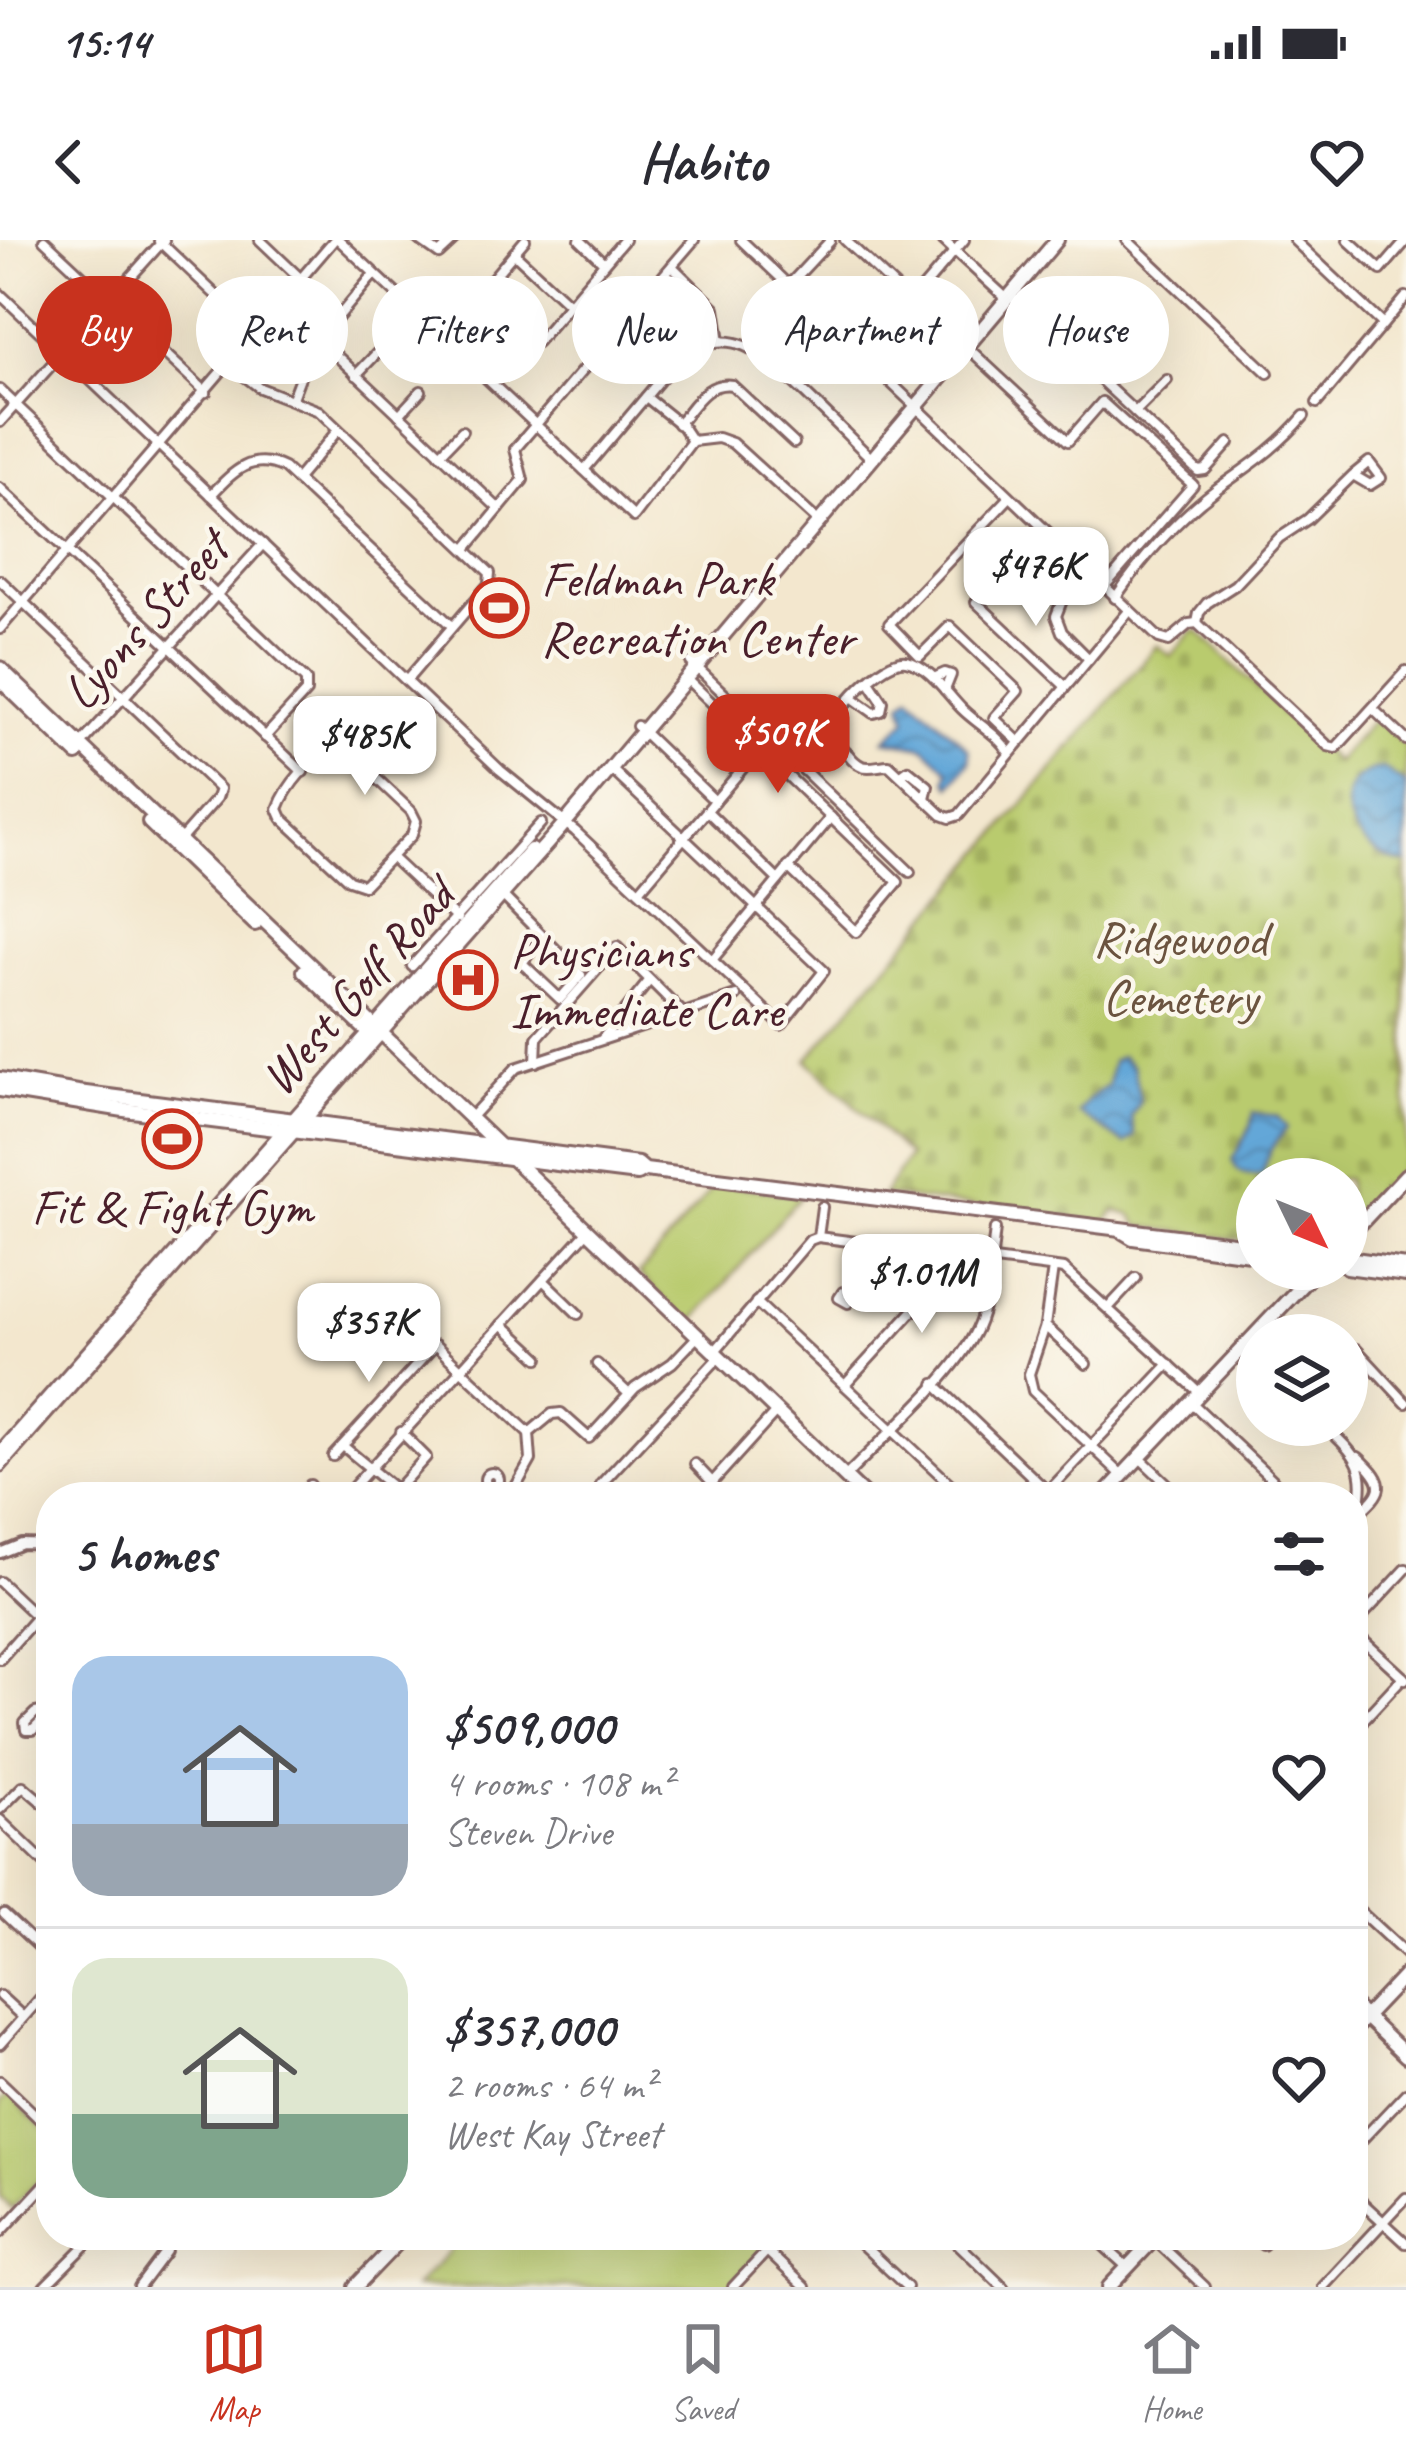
<!DOCTYPE html>
<meta charset="utf-8">
<style>
:root{--surface:#fff;--page:#f7f7f7;--text:#2b2b33;--muted:#7c7c81;--line:#e1e1e2;--accent:#c8321e}
body{margin:0;font-family:Caveat,sans-serif;background:var(--page);color:var(--text);height:100vh;display:flex;flex-direction:column;font-size:45px;white-space:nowrap}
*{box-sizing:border-box;margin:0}
p{font-size:39px;color:var(--muted)}
.icon{flex:none;width:66px;height:66px;fill:none;stroke:currentColor;stroke-width:2;stroke-linecap:round;stroke-linejoin:round}
.map{position:relative;flex:1;overflow:hidden}
.panel{position:absolute;left:36px;top:1242px;width:1332px;height:768px;display:flex;flex-direction:column;background:var(--surface);border-radius:48px;box-shadow:0 12px 48px #0002}
.panel>*{flex:none}
.hud{position:absolute;left:36px;top:36px;width:1335px;height:108px;display:flex;gap:24px}
.needle{width:78px;rotate:133deg}
.tools{position:absolute;left:1236px;top:918px;display:grid;gap:24px}
.tools a{display:grid;place-items:center;width:132px;height:132px;border-radius:50%;background:var(--surface);box-shadow:0 12px 48px #0002;font-size:60px}
.price{position:absolute;translate:-50% -102px;padding:0 27px;border-radius:24px;background:#fff;color:#222;font-size:39px;line-height:78px;filter:drop-shadow(0 3px 6px #0008)}
.price::after{content:'';position:absolute;left:50%;top:72px;width:36px;height:27px;margin-left:-18px;background:inherit;clip-path:polygon(0 0,100% 0,50% 100%)}
.price.current{background:var(--accent);color:#fff}
ul{padding:0;list-style:none}
li{display:flex;align-items:center;gap:36px;height:300px;padding:0 36px}
li+li{border-top:3px solid var(--line)}
li span{display:grid;place-items:center;flex:none;width:336px;height:240px;border-radius:36px;color:#555}
li>.icon{margin-inline-start:auto}
span .icon{width:144px;height:144px;fill:#fffc;stroke-width:1}
li b{font-size:51px}
h2{display:flex;justify-content:space-between;align-items:center;height:144px;padding:0 36px;font-size:51px}
.tag{padding:0 42px;border-radius:54px;background:var(--surface);box-shadow:0 12px 48px #0002;font-size:42px;line-height:108px}
.tag.current{background:var(--accent);color:#fff}
.status{display:flex;justify-content:space-between;align-items:center;height:84px;padding:0 60px;background:var(--surface);direction:ltr}
.status svg{height:33px;fill:currentColor}
header{display:flex;justify-content:space-between;align-items:center;height:156px;padding:0 36px;background:var(--surface);font-size:54px;font-weight:600}
.tabs{display:flex;justify-content:space-around;align-items:center;height:168px;border-top:3px solid var(--line);background:var(--surface);font-size:33px;color:var(--muted)}
.tabs a{display:grid;justify-items:center;gap:6px}
.tabs .current{color:var(--accent)}
.map>svg:first-child{display:block}
</style>
<div class="status"><b>15:14</b><svg viewBox="0 0 49 12"><path d="M0 12V9h3v3zM5 12V6h3v6zM10 12V3h3v9zM15 12V0h3v12zM26 1h20v11H26zM47 4h2v5h-2z"/></svg></div>
<header><svg class="icon" aria-label="back" viewBox="0 0 24 24"><path d="M15 5l-7 7 7 7"/></svg>Habito<svg class="icon" aria-label="heart" viewBox="0 0 24 24"><path d="M12 20l-8-8c-3-5 5-10 8-4 3-6 11-1 8 4z"/></svg></header>
<div class="map">
<svg width="1406" height="2047" viewBox="0 0 1406 2047">
<defs>
<pattern id="cemetery-stones" width="16" height="16" patternUnits="userSpaceOnUse" patternTransform="scale(3)"><rect width="16" height="16" fill="#b9cb6e"/><path d="M2 7V4a2 2 0 0 1 4 0v3zM10 15v-3a2 2 0 0 1 4 0v3z" fill="#a1ae5f"/></pattern>
<pattern id="water-waves" width="16" height="10" patternUnits="userSpaceOnUse" patternTransform="scale(3)"><rect width="16" height="10" fill="#63a7d8"/><path d="M0 5q4-4 8 0t8 0" fill="none" stroke="#5487af"/></pattern>
</defs>
<rect width="100%" height="100%" fill="#fbf7ec"/>
<filter id="ink" filterUnits="userSpaceOnUse"><feTurbulence type="fractalNoise" baseFrequency=".00833" numOctaves="2"/><feDisplacementMap in="SourceGraphic" scale="24" xChannelSelector="R" yChannelSelector="G"/><feConvolveMatrix kernelMatrix="1 2 1 2 8 2 1 2 1" color-interpolation-filters="sRGB"/></filter>
<filter id="wash" filterUnits="userSpaceOnUse"><feTurbulence type="fractalNoise" baseFrequency=".004" numOctaves="4" result="noise"/><feDisplacementMap in="SourceGraphic" scale="48" xChannelSelector="R" yChannelSelector="G"/><feGaussianBlur stdDeviation="2.7" result="paint"/><feColorMatrix in="noise" values="0 0 0 0 0 0 0 0 0 0 0 0 0 0 0 0 0 1.4 0 .05"/><feComposite in="paint" operator="in"/></filter>
<g filter="url(#wash)">
<rect width="100%" height="100%" fill="#f3e7ce"/>
<!-- green -->
<g fill="#b9cb6e" stroke="#82754c" stroke-width="3">
<path d="M716,944L801,955L690,1085L639,1034Z"/>
<path d="M8,1855L51,1896V1928L12,1969L0,1957V1863Z"/>
<path d="M464,1995H779L730,2047H415Z"/>
</g>
<!-- cemetery -->
<path fill="url(#cemetery-stones)" stroke="#82754c" stroke-width="3" d="M1193,391H1198L1336,522L1372,481H1379L1406,506V924L1347,987V939H1257V1002L1139,986L1132,975L1116,971L1105,982L883,955L909,916L807,820L1157,405L1171,416Z"/>
<!-- water -->
<g fill="url(#water-waves)" stroke="#566382" stroke-width="3">
<path d="M910,455L969,509L970,521L951,546L947,540L949,530L924,507L885,500L907,479L902,463Z"/>
<path d="M1383,528L1406,545V623C1351,618 1317,538 1383,528Z"/>
<path d="M1121,816L1133,826L1140,861L1131,877L1135,896L1125,904L1078,873L1089,859L1108,845L1112,822Z"/>
<path d="M1253,873L1277,876L1287,888L1271,909L1262,934C1248,936 1238,935 1232,920L1250,888Z"/>
</g>
</g>
<g filter="url(#ink)">
<g fill="none" stroke-linecap="round" stroke-linejoin="round">
<defs>
<g id="minor">
<path d="M44,0L206,152"/>
<path d="M260,0L301,39"/>
<path d="M339,0L634,277L692,201"/>
<path d="M419,0L439,14L454,0"/>
<path d="M580,0L604,23"/>
<path d="M741,0L1159,398L1169,401L1189,384L1197,383L1328,506L1336,508L1406,431"/>
<path d="M845,0L911,62"/>
<path d="M943,0L1007,59"/>
<path d="M1127,0L1268,133"/>
<path d="M1294,0L1383,84"/>
<path d="M1348,0L1381,30L1406,1"/>
<path d="M159,1L256,93"/>
<path d="M514,13L570,65"/>
<path d="M672,26L715,68L720,101"/>
<path d="M789,45L830,1"/>
<path d="M0,54L500,530L575,591L781,785L824,731L611,529"/>
<path d="M479,55L525,98L537,102L624,0"/>
<path d="M1011,56L1198,231L1205,230L1229,203"/>
<path d="M443,97L525,0"/>
<path d="M319,99L499,269"/>
<path d="M967,107L1068,201L1102,162L1193,245L1104,347"/>
<path d="M865,116L964,0"/>
<path d="M229,124L260,148L319,171L490,333L489,344L407,440"/>
<path d="M356,135L379,111"/>
<path d="M0,150L306,440V452L265,497"/>
<path d="M646,157L682,186L692,201"/>
<path d="M292,158L310,111L374,34"/>
<path d="M1317,163L1406,57"/>
<path d="M1135,172L1167,140"/>
<path d="M399,175L421,151"/>
<path d="M0,182L164,0"/>
<path d="M678,184C694,166 706,141 732,145L794,203"/>
<path d="M692,201L718,198L732,203L819,282"/>
<path d="M440,214L462,191"/>
<path d="M584,230L676,121C695,104 721,96 745,106C776,119 843,192 871,218"/>
<path d="M297,239L338,190"/>
<path d="M0,248L303,532"/>
<path d="M211,255C233,232 251,212 284,228L452,386"/>
<path d="M1009,258L889,384L920,416L950,386L1018,451L994,478L1018,501"/>
<path d="M466,309L523,240L515,209L694,0"/>
<path d="M1023,315L976,362L1065,446"/>
<path d="M1089,333L1063,358L1056,376L1062,392L1089,419"/>
<path d="M0,340L220,549L217,558L180,600"/>
<path d="M1115,358C1144,316 1177,279 1218,248C1250,225 1278,207 1304,176"/>
<path d="M1197,383L1199,373L1207,363L1235,345L1279,298L1308,279L1353,235L1370,245L1381,238L1369,222L1353,235"/>
<path d="M0,389L334,0"/>
<path d="M691,422L910,632"/>
<path d="M934,438L945,433L951,435L945,450"/>
<path d="M687,439L898,642L856,692L788,627"/>
<path d="M853,458L874,473L881,471L883,462L869,441"/>
<path d="M1373,469L1406,500"/>
<path d="M637,486L715,561"/>
<path d="M81,504L263,304"/>
<path d="M335,504L343,507L411,571L416,581L412,595L364,645L349,640L282,578L278,569C286,546 313,515 335,504Z"/>
<path d="M1009,513C998,494 977,484 962,469C946,453 930,426 906,421C886,416 829,473 831,493C832,502 842,508 848,514C851,518 857,524 862,526C869,529 880,525 889,525L942,575L950,578L959,575L1129,371"/>
<path d="M901,535L908,530L928,546L925,558"/>
<path d="M707,571L778,640"/>
<path d="M392,618L457,679"/>
<path d="M639,651L759,509"/>
<path d="M503,656L581,735L560,759L522,723L542,696"/>
<path d="M712,720L831,577"/>
<path d="M412,726L541,583"/>
<path d="M603,798L649,741"/>
<path d="M536,822L537,798L617,707L682,772"/>
<path d="M471,877L516,828L736,756"/>
<path d="M818,997L1064,1029L1200,1153"/>
<path d="M1053,1028L1045,1086L1029,1134L1033,1151L1122,1235"/>
<path d="M543,1040L578,1074"/>
<path d="M852,1056L843,1052L839,1058L848,1063L867,1039L871,1004"/>
<path d="M756,1062L964,1257"/>
<path d="M1109,1067L1136,1038"/>
<path d="M502,1084L539,1118"/>
<path d="M1045,1086L1086,1124"/>
<path d="M1243,1107L1257,1120"/>
<path d="M1356,1109L1406,1163"/>
<path d="M715,1111L810,1000L818,997L822,967"/>
<path d="M597,1124L629,1154"/>
<path d="M935,1144L1048,1252"/>
<path d="M845,1145L919,1064L927,1012"/>
<path d="M1192,1163L1272,1239L1284,1257"/>
<path d="M1324,1185C1358,1217 1368,1226 1358,1274"/>
<path d="M529,1193L552,1174L561,1173L589,1198L635,1148L672,1123L697,1097"/>
<path d="M343,1206L396,1250L426,1217L401,1192"/>
<path d="M333,1216L435,1105L529,1193L531,1220L510,1257"/>
<path d="M1140,1218L1181,1257"/>
<path d="M695,1224L713,1243"/>
<circle cx="492" cy="1240" r="7"/>
<path d="M845,1237C883,1197 962,1131 980,1081C990,1053 991,1019 995,989"/>
<path d="M601,1244L719,1117"/>
<path d="M310,1245V1257"/>
<path d="M344,1257L584,995"/>
<path d="M699,1257L775,1173"/>
<path d="M1043,1257L1169,1124"/>
<path d="M1353,1279C1382,1252 1391,1247 1358,1217"/>
<path d="M0,1313L22,1304L51,1305"/>
<path d="M0,1342L51,1390"/>
<path d="M1353,1386L1406,1329"/>
<path d="M1353,1391L1405,1439"/>
<path d="M0,1419L37,1377"/>
<path d="M46,1477L33,1490H26L25,1483L35,1473C42,1471 46,1477 51,1481"/>
<path d="M1353,1491L1403,1437"/>
<path d="M0,1569L23,1546L51,1570"/>
<path d="M0,1580L51,1629"/>
<path d="M1353,1665L1406,1714"/>
<path d="M4,1674L51,1718"/>
<path d="M0,1756L23,1777"/>
<path d="M0,1804L51,1746"/>
<path d="M0,1841L51,1890"/>
<path d="M1353,1909L1406,1853"/>
<path d="M1353,1954L1406,2003"/>
<path d="M0,1993L51,1938"/>
<path d="M852,1995L907,2047"/>
<path d="M949,1995L1003,2047"/>
<path d="M1039,1995H1050"/>
<path d="M1092,1995L1126,2026"/>
<path d="M1253,1995L1263,2005L1272,1995"/>
<path d="M1155,2000L1205,2047"/>
<path d="M767,2011L805,2047"/>
<path d="M44,2047L96,1995"/>
<path d="M139,2047L166,2011L161,1995"/>
<path d="M733,2047L782,1995"/>
<path d="M1323,2047L1406,1958"/>
</g>
<g id="major">
<path d="M0,428L866,1257"/>
<path d="M0,440L77,514"/>
<path d="M149,582L255,684"/>
<path d="M304,731L372,796"/>
<path d="M0,839L78,852L638,924L645,930L1257,1006"/>
<path d="M0,850L124,870L565,925L637,934L644,930"/>
<path d="M1123,992L1133,998L1257,1015"/>
<path d="M1347,998L1406,935"/>
<path d="M1347,1018L1406,1026"/>
<path d="M1347,1027L1406,1035"/>
<path d="M0,1213L531,610"/>
<path d="M0,1225L559,590L1057,0"/>
<path d="M1102,1257L1317,1029"/>
<path d="M1353,1765L1406,1816"/>
<path d="M1353,1790L1406,1734"/>
<path d="M355,2047L405,1995"/>
<path d="M1109,2047L1158,1995"/>
</g>
</defs>
<!-- minor casing -->
<use href="#minor" stroke="#856564" stroke-width="14"/>
<!-- major casing -->
<use href="#major" stroke="#856564" stroke-width="18"/>
<!-- minor -->
<use href="#minor" stroke="#fff" stroke-width="8"/>
<!-- major -->
<use href="#major" stroke="#fff" stroke-width="12"/>
</g>
</g>
<!-- icons -->
<defs>
<symbol id="stadium-ring" viewBox="-11 -11 22 22"><circle r="9.5" fill="#fbf7ec" stroke="#c8321e" stroke-width="1.5"/><path d="M0-5a6.5 5 0 1 0 0 10a6.5 5 0 1 0 0-10ZM-3.5-1.8h7v3.6h-7Z" fill="#c8321e"/></symbol>
<symbol id="hospital-ring" viewBox="-11 -11 22 22"><circle r="9.5" fill="#fbf7ec" stroke="#c8321e" stroke-width="1.5"/><path d="M-5-5h3v3.5h4V-5h3V5h-3V1.5h-4V5h-3Z" fill="#c8321e"/></symbol>
</defs>
<g fill-rule="evenodd">
<use href="#stadium-ring" x="466" y="335" width="66" height="66"/>
<use href="#hospital-ring" x="435" y="707" width="66" height="66"/>
<use href="#stadium-ring" x="139" y="866" width="66" height="66"/>
</g>
<g text-anchor="middle" dominant-baseline="central" stroke-width="9" stroke-linejoin="round" paint-order="stroke">
<!-- poi labels -->
<g font-size="51" fill="#4a1f2b" stroke="#fbf7ec" text-anchor="start">
<text x="541" y="339">Feldman Park<tspan x="541" dy="59">Recreation Center</tspan></text>
<text x="510" y="711">Physicians<tspan x="510" dy="59">Immediate Care</tspan></text>
<text x="172" y="967" text-anchor="middle">Fit &amp; Fight Gym</text>
</g>
<!-- street labels -->
<g font-size="51" fill="#4a1f2b" stroke="#fbf7ec">
<text transform="translate(145 380) rotate(-48)">Lyons Street</text>
<text transform="translate(357 747) rotate(-49)">West Golf Road</text>
</g>
<!-- park labels -->
<g font-size="51" fill="#6b533f" stroke="#fbf7ec">
<text x="1180" y="698">Ridgewood<tspan x="1180" dy="59">Cemetery</tspan></text>
</g>
</g>
</svg>
<div class="tools">
<a><svg class="needle" viewBox="-14 -14 28 28"><path d="M0-13l5 13h-10z" fill="#e53935"/><path d="M0 13l5-13h-10z" fill="#7c7c81"/></svg></a>
<a><svg class="icon" aria-label="layers" viewBox="0 0 24 24"><path d="M12 4l9 5-9 5-9-5zM3 14l9 5 9-5"/></svg></a>
</div>
<b class="price" style="left:1036px;top:389px">$476K</b>
<b class="price current" style="left:778px;top:556px">$509K</b>
<b class="price" style="left:365px;top:558px">$485K</b>
<b class="price" style="left:922px;top:1096px">$1.01M</b>
<b class="price" style="left:369px;top:1145px">$357K</b>
<div class="hud">
<a class="tag current">Buy</a>
<a class="tag">Rent</a>
<a class="tag">Filters</a>
<a class="tag">New</a>
<a class="tag">Apartment</a>
<a class="tag">House</a>
</div>
<section class="panel">
<h2>5 homes<svg class="icon" aria-label="filters" viewBox="0 0 24 24"><path d="M4 7h16M4 17h16"/><circle cx="9" cy="7" r="2"/><circle cx="15" cy="17" r="2"/></svg></h2>
<ul>
<li><span style="background:linear-gradient(#a9c7e8 70%,#9aa5b1 0)"><svg class="icon" aria-label="home" viewBox="0 0 24 24"><path d="M3 11l9-7 9 7M6 9v11h12V9"/></svg></span><div><b>$509,000</b><p>4 rooms · 108 m²</p><p>Steven Drive</p></div><svg class="icon" aria-label="heart" viewBox="0 0 24 24"><path d="M12 20l-8-8c-3-5 5-10 8-4 3-6 11-1 8 4z"/></svg></li>
<li><span style="background:linear-gradient(#dfe7d0 65%,#7fa58c 0)"><svg class="icon" aria-label="home" viewBox="0 0 24 24"><path d="M3 11l9-7 9 7M6 9v11h12V9"/></svg></span><div><b>$357,000</b><p>2 rooms · 64 m²</p><p>West Kay Street</p></div><svg class="icon" aria-label="heart" viewBox="0 0 24 24"><path d="M12 20l-8-8c-3-5 5-10 8-4 3-6 11-1 8 4z"/></svg></li>
</ul>
</section>
</div>
<nav class="tabs">
<a class="current"><svg class="icon" aria-label="map" viewBox="0 0 24 24"><path d="M3 6l6-2 6 2 6-2v14l-6 2-6-2-6 2zM9 4v14M15 6v14"/></svg>Map</a>
<a><svg class="icon" aria-label="saved" viewBox="0 0 24 24"><path d="M7 4h10v16l-5-4-5 4z"/></svg>Saved</a>
<a><svg class="icon" aria-label="home" viewBox="0 0 24 24"><path d="M3 11l9-7 9 7M6 9v11h12V9"/></svg>Home</a>
</nav>
